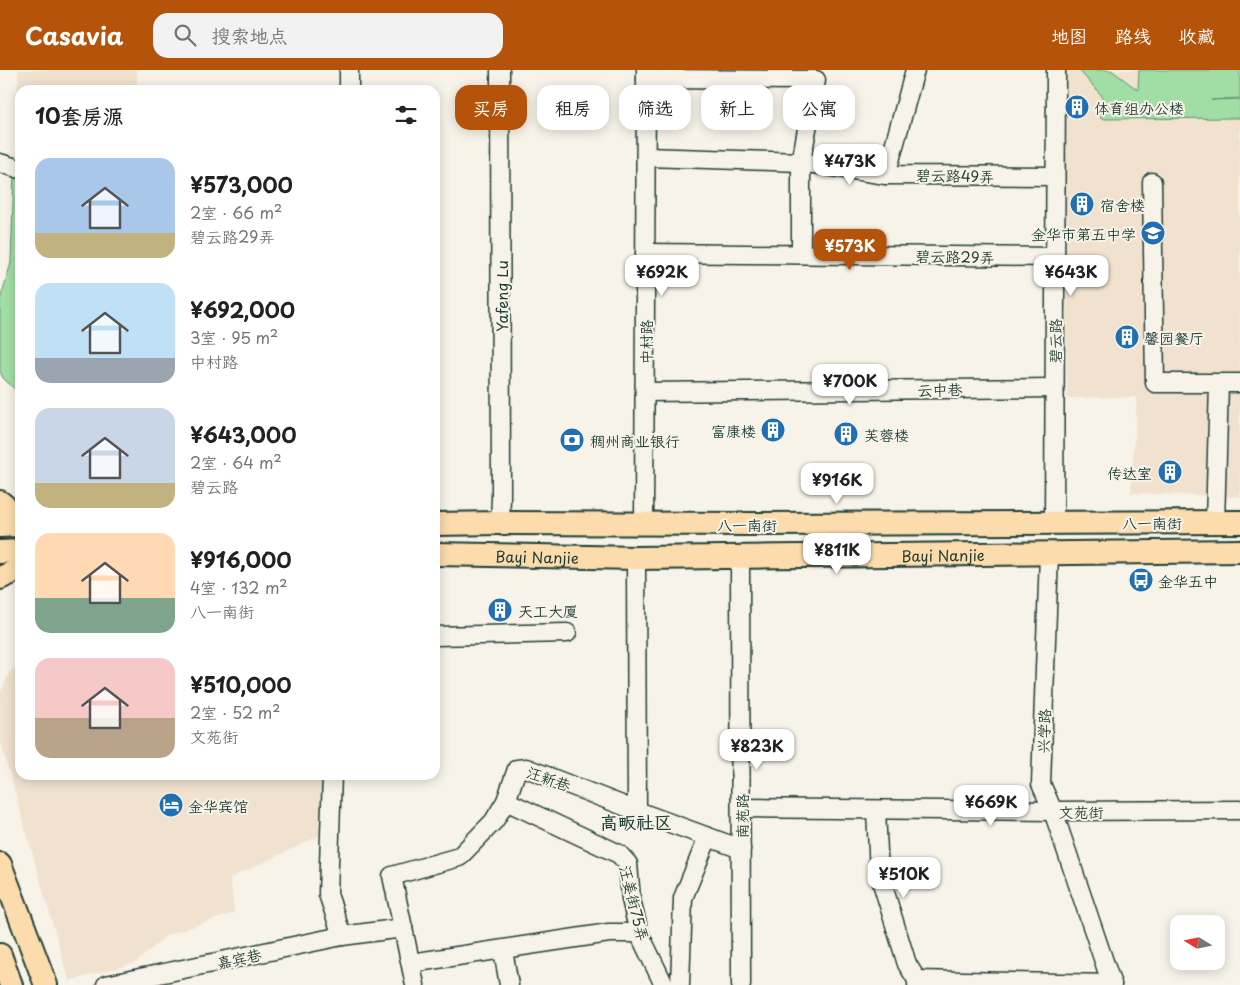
<!DOCTYPE html>
<html lang="zh">
<meta charset="utf-8">
<style>
:root{--surface:#fff;--page:#f2f2f2;--text:#222;--muted:#767676;--accent:#b45309}
body{margin:0;font-family:"Playpen Sans","LXGW WenKai TC",sans-serif;background:var(--page);color:var(--text);height:100vh;display:flex;flex-direction:column;font-size:19px;white-space:nowrap}
*{box-sizing:border-box;margin:0}
p{font-size:16px;color:var(--muted)}
.icon{flex:none;width:28px;height:28px;fill:none;stroke:currentColor;stroke-width:2;stroke-linecap:round;stroke-linejoin:round}
.map{position:relative;flex:1;overflow:hidden}
.panel{position:absolute;left:15px;top:15px;width:425px;height:695px;display:flex;flex-direction:column;background:var(--surface);border-radius:15px;box-shadow:0 2px 12px #0003}
.panel>*{flex:none}
.hud{position:absolute;left:455px;top:15px;width:475px;height:45px;display:flex;gap:10px}
.needle{width:32px;rotate:280deg}
.controls{position:absolute;left:1170px;top:845px;display:grid;gap:10px}
.controls a{display:grid;place-items:center;width:55px;height:55px;border-radius:10px;background:var(--surface);box-shadow:0 2px 12px #0003;font-size:25px}
.price{position:absolute;translate:-50% -42px;padding:0 11px;border-radius:10px;background:#fff;color:#222;font-size:16px;line-height:32px;filter:drop-shadow(0 1px 2px #0008)}
.price::after{content:'';position:absolute;left:50%;top:30px;width:15px;height:11px;margin-left:-8px;background:inherit;clip-path:polygon(0 0,100% 0,50% 100%)}
.price.current{background:var(--accent);color:#fff}
ul{padding:0;list-style:none}
li{display:flex;align-items:center;gap:15px;height:125px;padding:0 20px}
li span{display:grid;place-items:center;flex:none;width:140px;height:100px;border-radius:15px;color:#555}
li>.icon{margin-inline-start:auto}
span .icon{width:60px;height:60px;fill:#fffc;stroke-width:1}
li b{font-size:21px}
h2{display:flex;justify-content:space-between;align-items:center;height:60px;padding:0 20px;font-size:21px}
.tag{padding:0 18px;border-radius:15px;background:var(--surface);box-shadow:0 2px 12px #0003;font-size:18px;line-height:45px}
.tag.current{background:var(--accent);color:#fff}
header{display:flex;align-items:center;gap:30px;box-sizing:border-box;height:70px;padding:0 25px;background:var(--accent);color:#fff}
header strong{font-size:24px}
nav{display:flex;gap:28px;margin-inline-start:auto;font-size:18px}
.search{width:350px;height:45px;background:var(--page);display:flex;align-items:center;gap:12px;box-sizing:border-box;padding:0 18px;border-radius:15px;color:var(--muted);font-size:19px}
.map>svg:first-child{display:block}
</style>
<header>
<strong>Casavia</strong>
<div class="search"><svg class="icon" aria-label="search" viewBox="0 0 24 24"><circle cx="10" cy="10" r="6"/><path d="M15 15l6 6"/></svg>搜索地点</div>
<nav><a>地图</a><a>路线</a><a>收藏</a></nav>
</header>
<div class="map">
<svg width="1240" height="915" viewBox="0 0 1240 915">
<rect width="100%" height="100%" fill="#f7f3e8"/>
<filter id="ink" filterUnits="userSpaceOnUse"><feTurbulence type="fractalNoise" baseFrequency=".02" numOctaves="2"/><feDisplacementMap in="SourceGraphic" scale="10" xChannelSelector="R" yChannelSelector="G"/><feConvolveMatrix kernelMatrix="1 2 1 2 8 2 1 2 1" color-interpolation-filters="sRGB"/></filter>
<g filter="url(#ink)">
<!-- built -->
<g fill="#f0e2ce">
<path d="M18,0H137V20H20V91L17,90Z"/>
<path d="M1065,0H1240V427L1131,423L1137,327L1067,328Z"/>
<path d="M20,595V705H324L321,765L230,808L234,843L167,865L135,893L69,911L0,670V624L10,601Z"/>
</g>
<!-- green -->
<g fill="#a1dea5" stroke="#608e6c">
<path d="M1079,0H1111L1138,20L1139,0H1240V28L1211,30L1240,29V48L1101,49L1102,26Z"/>
<path d="M14,103L20,105V324L3,308L0,301V230L11,193Z"/>
</g>
<g fill="none" stroke-linecap="round" stroke-linejoin="round">
<defs>
<g id="minor">
<path d="M646,9L816,10L801,92V184"/>
<path d="M349,20V0"/>
<path d="M646,87L801,92L886,105L1055,106"/>
<path d="M0,93L20,99"/>
<path d="M886,105L915,0"/>
<path d="M1152,112L1155,313H1240"/>
<path d="M645,183L1055,187"/>
<path d="M645,322L1054,318"/>
<path d="M1215,452L1219,314"/>
<path d="M500,453L501,427L500,0"/>
<path d="M1054,453L1056,0"/>
<path d="M644,454L646,0"/>
<path d="M1049,484L1041,714L1053,741L1112,915"/>
<path d="M740,487L741,915"/>
<path d="M636,488L637,741"/>
<path d="M435,566L567,563"/>
<path d="M332,705L328,824L342,866"/>
<path d="M506,731L619,784L628,794L631,829L639,863L664,915"/>
<path d="M741,738L1053,741L1240,740"/>
<path d="M876,740L879,803L907,894L917,910V915"/>
<path d="M403,858L392,806L459,787L494,751L506,731L517,699L526,698L637,741L741,779"/>
<path d="M503,880L509,915"/>
<path d="M411,893L609,863H639"/>
<path d="M917,910L1112,914"/>
<path d="M106,915L342,866L403,858L415,915"/>
<path d="M680,915L683,828L708,767"/>
</g>
<g id="major">
<path d="M0,432L11,441L20,444"/>
<path d="M435,454L500,453L750,454L1240,452"/>
<path d="M0,456L20,455"/>
<path d="M0,482L20,481"/>
<path id="s1" d="M435,484L636,488L1240,481"/>
<path d="M0,508L20,499"/>
<path d="M0,794L46,915"/>
<path d="M0,885L11,915"/>
</g>
</defs>
<!-- minor casing -->
<use href="#minor" stroke="#1f3d34" stroke-width="21"/>
<!-- major casing -->
<use href="#major" stroke="#1f3d34" stroke-width="26"/>
<!-- minor -->
<use href="#minor" stroke="#f7f3e8" stroke-width="18"/>
<!-- major -->
<use href="#major" stroke="#fcdcac" stroke-width="22"/>
</g>
</g>
<!-- icons -->
<defs>
<symbol id="building-disc" viewBox="-11 -11 22 22"><circle r="9.5" fill="#1f6fb2" stroke="#f7f3e8"/><path d="M-4-6H4V6H1V3H-1V6H-4ZM-2.5-4.3h1.7v1.8h-1.7ZM.8-4.3h1.7v1.8H.8ZM-2.5-1h1.7V.8h-1.7ZM.8-1h1.7V.8H.8Z" fill="#fff"/></symbol>
<symbol id="school-disc" viewBox="-11 -11 22 22"><circle r="9.5" fill="#1f6fb2" stroke="#f7f3e8"/><path d="M0-5L7-2L0 1L-7-2ZM-4 1L0 2.5L4 1V4Q0 6-4 4Z" fill="#fff"/></symbol>
<symbol id="bank-disc" viewBox="-11 -11 22 22"><circle r="9.5" fill="#1f6fb2" stroke="#f7f3e8"/><path d="M-6-4H6V4H-6ZM0-2.3a2.3 2.3 0 1 0 0 4.6a2.3 2.3 0 1 0 0-4.6Z" fill="#fff"/></symbol>
<symbol id="bus-disc" viewBox="-11 -11 22 22"><circle r="9.5" fill="#1f6fb2" stroke="#f7f3e8"/><path d="M-5-6H5V4H4V6H2V4H-2V6H-4V4H-5ZM-3.5-4V0h7V-4ZM-3.5 1.2v1.5H-2V1.2ZM2 1.2v1.5H3.5V1.2Z" fill="#fff"/></symbol>
<symbol id="hotel-disc" viewBox="-11 -11 22 22"><circle r="9.5" fill="#1f6fb2" stroke="#f7f3e8"/><path d="M-6-4.5h1.5V1H6V5H4.5V3h-9V5H-6ZM-4 0a1.8 1.8 0 1 1 3.6 0ZM.5 0V-2.5h3Q6-2.5 6 0Z" fill="#fff"/></symbol>
</defs>
<g fill-rule="evenodd">
<use href="#building-disc" x="1063" y="23" width="28" height="28"/>
<use href="#building-disc" x="1068" y="120" width="28" height="28"/>
<use href="#school-disc" x="1139" y="149" width="28" height="28"/>
<use href="#building-disc" x="1113" y="253" width="28" height="28"/>
<use href="#building-disc" x="759" y="346" width="28" height="28"/>
<use href="#building-disc" x="832" y="350" width="28" height="28"/>
<use href="#bank-disc" x="558" y="356" width="28" height="28"/>
<use href="#building-disc" x="1156" y="388" width="28" height="28"/>
<use href="#bus-disc" x="1127" y="496" width="28" height="28"/>
<use href="#building-disc" x="486" y="526" width="28" height="28"/>
<use href="#hotel-disc" x="157" y="721" width="28" height="28"/>
</g>
<g text-anchor="middle" dominant-baseline="central" stroke-width="4" stroke-linejoin="round" paint-order="stroke">
<!-- poi labels -->
<g font-size="15" fill="#1f3d34" stroke="#f7f3e8" text-anchor="start">
<text x="1094" y="37">体育组办公楼</text>
<text x="1100" y="134">宿舍楼</text>
<text x="1136" y="163" text-anchor="end">金华市第五中学</text>
<text x="1144" y="267">馨园餐厅</text>
<text x="756" y="360" text-anchor="end">富康楼</text>
<text x="864" y="364">芙蓉楼</text>
<text x="590" y="370">稠州商业银行</text>
<text x="1152" y="402" text-anchor="end">传达室</text>
<text x="1158" y="510">金华五中</text>
<text x="518" y="540">天工大厦</text>
<text x="188" y="735">金华宾馆</text>
</g>
<!-- street labels -->
<g font-size="15" fill="#1f3d34" stroke="#f7f3e8">
<text transform="translate(955 105) rotate(1)">碧云路49弄</text>
<text transform="translate(955 186) rotate(1)">碧云路29弄</text>
<text transform="translate(501 226) rotate(-90)">Yafeng Lu</text>
<text transform="translate(1054 271) rotate(-90)">碧云路</text>
<text transform="translate(645 272) rotate(-90)">中村路</text>
<text transform="translate(940 319) rotate(-1)">云中巷</text>
<text x="1152" y="452">八一南街</text>
<text x="747" y="454">八一南街</text>
<text stroke="none"><textPath href="#s1" startOffset="508">Bayi Nanjie</textPath></text>
<text stroke="none"><textPath href="#s1" startOffset="102">Bayi Nanjie</textPath></text>
<text transform="translate(1043 661) rotate(-88)">兴学路</text>
<text transform="translate(549 708) rotate(19)">汪新巷</text>
<text x="1081" y="741">文苑街</text>
<text transform="translate(741 746) rotate(-90)">南苑路</text>
<text transform="translate(635 833) rotate(76)">汪姜街75弄</text>
<text transform="translate(239 888) rotate(-12)">嘉宾巷</text>
</g>
<!-- quarter labels -->
<g font-size="18" font-weight="bold" fill="#1f3d34" stroke="#f7f3e8">
<text x="636" y="751">高畈社区</text>
</g>
</g>
</svg>
<div class="controls">
<a><svg class="needle" viewBox="-14 -14 28 28"><path d="M0-13l5 13h-10z" fill="#e53935"/><path d="M0 13l5-13h-10z" fill="#767676"/></svg></a>
</div>
<b class="price" style="left:850px;top:116px">¥473K</b>
<b class="price current" style="left:850px;top:201px">¥573K</b>
<b class="price" style="left:662px;top:227px">¥692K</b>
<b class="price" style="left:1071px;top:227px">¥643K</b>
<b class="price" style="left:850px;top:336px">¥700K</b>
<b class="price" style="left:837px;top:435px">¥916K</b>
<b class="price" style="left:837px;top:505px">¥811K</b>
<b class="price" style="left:757px;top:701px">¥823K</b>
<b class="price" style="left:991px;top:757px">¥669K</b>
<b class="price" style="left:904px;top:829px">¥510K</b>
<div class="hud">
<a class="tag current">买房</a>
<a class="tag">租房</a>
<a class="tag">筛选</a>
<a class="tag">新上</a>
<a class="tag">公寓</a>
</div>
<section class="panel">
<h2>10套房源<svg class="icon" aria-label="filters" viewBox="0 0 24 24"><path d="M4 7h16M4 17h16"/><circle cx="9" cy="7" r="2"/><circle cx="15" cy="17" r="2"/></svg></h2>
<ul>
<li><span style="background:linear-gradient(#a9c7e8 75%,#c2b280 0)"><svg class="icon" aria-label="home" viewBox="0 0 24 24"><path d="M3 11l9-7 9 7M6 9v11h12V9"/></svg></span><div><b>¥573,000</b><p>2室 · 66 m²</p><p>碧云路29弄</p></div></li>
<li><span style="background:linear-gradient(#bfe0f5 75%,#9aa5b1 0)"><svg class="icon" aria-label="home" viewBox="0 0 24 24"><path d="M3 11l9-7 9 7M6 9v11h12V9"/></svg></span><div><b>¥692,000</b><p>3室 · 95 m²</p><p>中村路</p></div></li>
<li><span style="background:linear-gradient(#c9d6e8 75%,#c2b280 0)"><svg class="icon" aria-label="home" viewBox="0 0 24 24"><path d="M3 11l9-7 9 7M6 9v11h12V9"/></svg></span><div><b>¥643,000</b><p>2室 · 64 m²</p><p>碧云路</p></div></li>
<li><span style="background:linear-gradient(#ffd9b3 65%,#7fa58c 0)"><svg class="icon" aria-label="home" viewBox="0 0 24 24"><path d="M3 11l9-7 9 7M6 9v11h12V9"/></svg></span><div><b>¥916,000</b><p>4室 · 132 m²</p><p>八一南街</p></div></li>
<li><span style="background:linear-gradient(#f6c9c9 60%,#b9a48a 0)"><svg class="icon" aria-label="home" viewBox="0 0 24 24"><path d="M3 11l9-7 9 7M6 9v11h12V9"/></svg></span><div><b>¥510,000</b><p>2室 · 52 m²</p><p>文苑街</p></div></li>
</ul>
</section>
</div>
